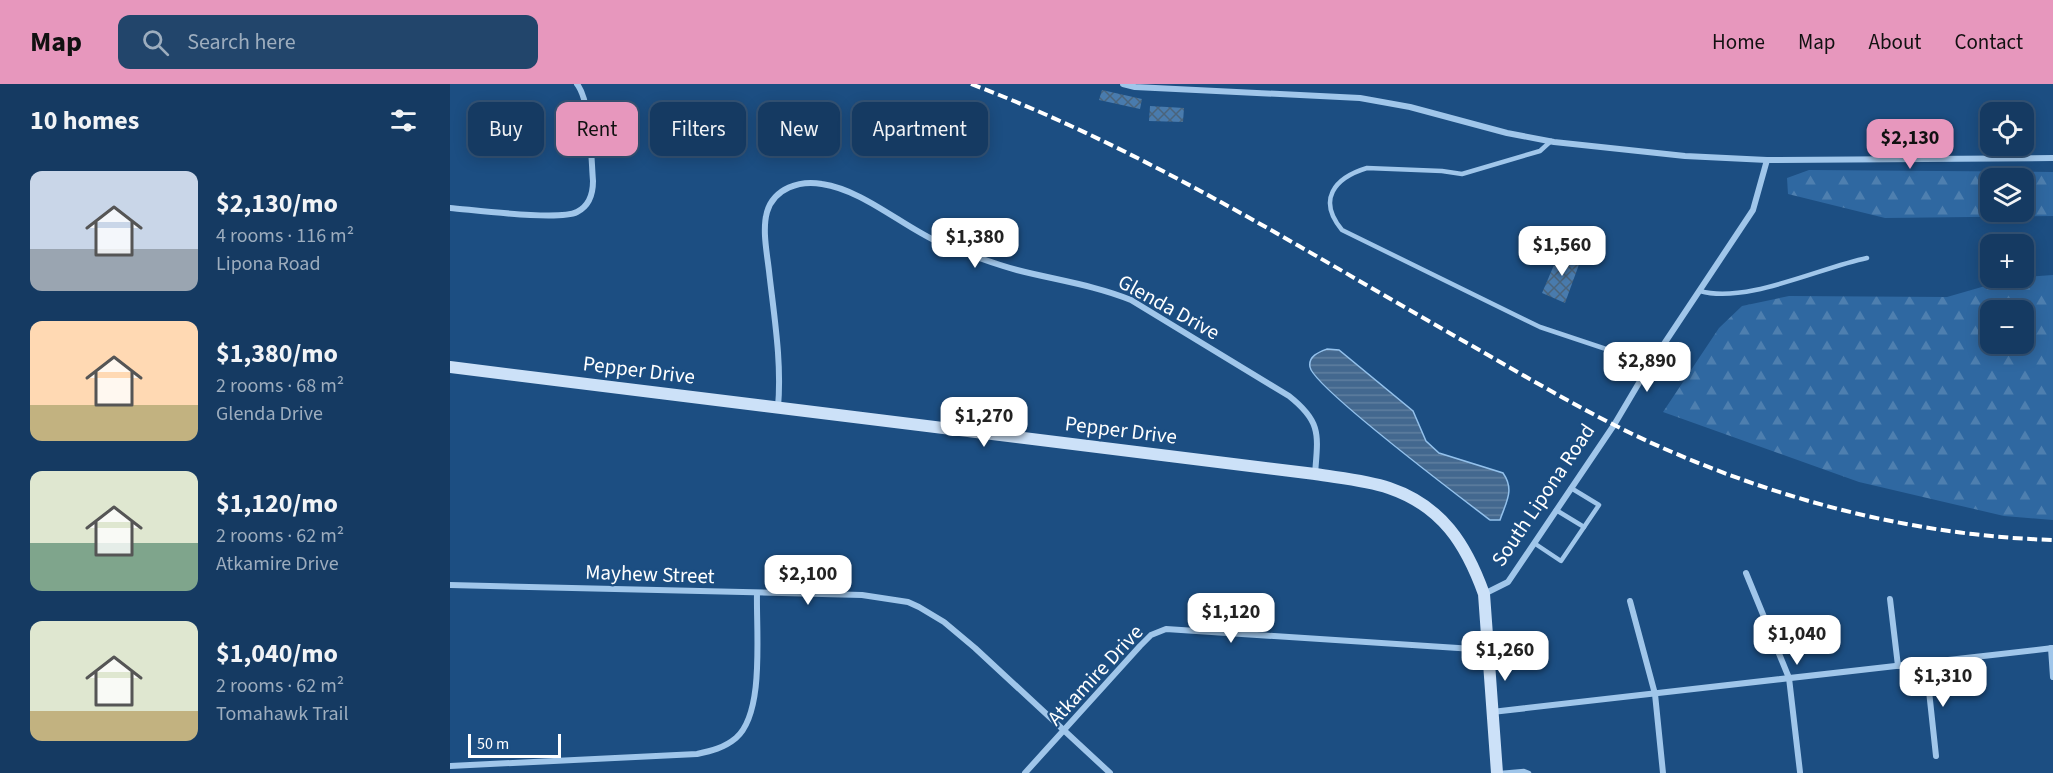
<!DOCTYPE html>
<meta charset="utf-8">
<style>
:root{--surface:#153a62;--page:#22456b;--text:#f1f3f6;--muted:#9dadbe;--line:#345477;--accent:#e797bd}
body{margin:0;font-family:"Source Sans 3",sans-serif;background:var(--page);color:var(--text);height:100vh;display:flex;flex-direction:column;font-size:22px;white-space:nowrap}
*{box-sizing:border-box;margin:0}
p{font-size:20px;color:var(--muted)}
.icon{flex:none;width:33px;height:33px;fill:none;stroke:currentColor;stroke-width:2;stroke-linecap:round;stroke-linejoin:round}
.map{position:relative;flex:1;overflow:hidden}
.panel{display:flex;flex-direction:column;background:var(--surface);width:450px}
.panel>*{flex:none}
.guide{position:absolute;left:18px;top:18px;width:570px;height:54px;display:flex;gap:12px}
.buttons{position:absolute;left:1530px;top:18px;display:grid;gap:12px}
.buttons a{display:grid;place-items:center;width:54px;height:54px;border-radius:12px;background:var(--surface);box-shadow:0 3px 15px #0003,0 0 0 2px var(--line);font-size:30px}
.scale{position:absolute;left:18px;bottom:15px;width:93px;box-sizing:border-box;padding-left:6px;border:3px solid #fff;border-top:0;font-size:16px;line-height:21px;white-space:nowrap;color:#fff;-webkit-text-stroke:4px #1c4e82;paint-order:stroke}
.price{position:absolute;translate:-50% -51px;padding:0 14px;border-radius:12px;background:#fff;color:#222;font-size:20px;line-height:39px;filter:drop-shadow(0 2px 3px #0008)}
.price::after{content:'';position:absolute;left:50%;top:36px;width:18px;height:14px;margin-left:-9px;background:inherit;clip-path:polygon(0 0,100% 0,50% 100%)}
.price.on{background:var(--accent);color:#111}
ul{padding:0;list-style:none}
li{display:flex;align-items:center;gap:18px;height:150px;padding:0 30px}
li span{display:grid;place-items:center;flex:none;width:168px;height:120px;border-radius:12px;color:#555}
li>.icon{margin-inline-start:auto}
span .icon{width:72px;height:72px;fill:#fffc;stroke-width:1}
li b{font-size:26px}
h2{display:flex;justify-content:space-between;align-items:center;height:72px;padding:0 30px;font-size:26px}
.tag{padding:0 21px;border-radius:12px;background:var(--surface);box-shadow:0 3px 15px #0003,0 0 0 2px var(--line);font-size:21px;line-height:54px}
.tag.on{background:var(--accent);color:#111}
header{display:flex;align-items:center;gap:36px;box-sizing:border-box;height:84px;padding:0 30px;background:var(--accent);color:#111}
header strong{font-size:28px}
nav{display:flex;gap:33px;margin-inline-start:auto;font-size:21px}
.search{width:420px;height:54px;background:var(--page);display:flex;align-items:center;gap:15px;box-sizing:border-box;padding:0 21px;border-radius:12px;color:var(--muted);font-size:22px}
main{display:flex;flex:1;min-height:0}
.map>svg:first-child{display:block}
</style>
<header>
<strong>Map</strong>
<div class="search"><svg class="icon" aria-label="search" viewBox="0 0 24 24"><circle cx="10" cy="10" r="6"/><path d="M15 15l6 6"/></svg>Search here</div>
<nav><a>Home</a><a>Map</a><a>About</a><a>Contact</a></nav>
</header>
<main>
<section class="panel">
<h2>10 homes<svg class="icon" aria-label="filters" viewBox="0 0 24 24"><path d="M4 7h16M4 17h16"/><circle cx="9" cy="7" r="2"/><circle cx="15" cy="17" r="2"/></svg></h2>
<ul>
<li><span style="background:linear-gradient(#c9d6e8 65%,#9aa5b1 0)"><svg class="icon" aria-label="home" viewBox="0 0 24 24"><path d="M3 11l9-7 9 7M6 9v11h12V9"/></svg></span><div><b>$2,130/mo</b><p>4 rooms · 116 m²</p><p>Lipona Road</p></div></li>
<li><span style="background:linear-gradient(#ffd9b3 70%,#c2b280 0)"><svg class="icon" aria-label="home" viewBox="0 0 24 24"><path d="M3 11l9-7 9 7M6 9v11h12V9"/></svg></span><div><b>$1,380/mo</b><p>2 rooms · 68 m²</p><p>Glenda Drive</p></div></li>
<li><span style="background:linear-gradient(#dfe7d0 60%,#7fa58c 0)"><svg class="icon" aria-label="home" viewBox="0 0 24 24"><path d="M3 11l9-7 9 7M6 9v11h12V9"/></svg></span><div><b>$1,120/mo</b><p>2 rooms · 62 m²</p><p>Atkamire Drive</p></div></li>
<li><span style="background:linear-gradient(#dfe7d0 75%,#c2b280 0)"><svg class="icon" aria-label="home" viewBox="0 0 24 24"><path d="M3 11l9-7 9 7M6 9v11h12V9"/></svg></span><div><b>$1,040/mo</b><p>2 rooms · 62 m²</p><p>Tomahawk Trail</p></div></li>
</ul>
</section>
<div class="map">
<svg width="1603" height="689" viewBox="0 0 1603 689">
<defs>
<pattern id="forest-firs" width="22" height="20" patternUnits="userSpaceOnUse" patternTransform="scale(1.5)"><rect width="22" height="20" fill="#2f68a1"/><path d="M5 1l3.5 6h-7zM16 11l3.5 6h-7z" fill="#4e7faf"/></pattern>
<pattern id="water-rules" width="6" height="5" patternUnits="userSpaceOnUse" patternTransform="scale(1.5)"><rect width="6" height="5" fill="#43688f"/><path d="M0 2.5h6" fill="none" stroke="#5f7fa0"/></pattern>
<pattern id="building-cross-hatch" width="8" height="8" patternUnits="userSpaceOnUse" patternTransform="scale(1.5)"><rect width="8" height="8" fill="#497bad"/><path d="M0 0l8 8M0 8l8-8" fill="none" stroke="#4a647c"/></pattern>
</defs>
<rect width="100%" height="100%" fill="#1c4e82"/>
<!-- forest -->
<g fill="url(#forest-firs)" fill-rule="evenodd">
<path d="M1359,86L1603,88V132L1435,134L1338,110L1337,94ZM1540,94H1574V128H1540Z"/>
<path d="M1603,191V436L1554,432L1409,398L1213,328L1269,244L1292,222L1339,212L1497,213L1563,194ZM1540,226H1574V260H1540Z"/>
</g>
<!-- water -->
<path fill="url(#water-rules)" stroke="#93c1ec" stroke-width="1.5" d="M877,265L889,266L963,327L976,357L989,369L1053,389C1065,406 1056,418 1050,436H1040C1015,417 863,302 860,283C858,272 869,268 877,265Z"/>
<!-- building -->
<g fill="url(#building-cross-hatch)">
<path d="M652,6L692,15L690,25L649,16Z"/>
<path d="M700,22L734,24L733,38L699,37Z"/>
<path d="M1110,167L1131,175L1115,219L1092,209Z"/>
</g>
<g fill="none" stroke-linecap="round" stroke-linejoin="round">
<!-- lane -->
<g stroke="#a0c6ea" stroke-width="4.5">
<path d="M1101,57L1090,67L1012,90L992,87L917,84C884,94 867,116 892,146L1090,243L1201,280"/>
<path d="M1250,207C1296,220 1369,184 1417,174"/>
<path d="M1106,426L1134,443"/>
<path d="M1084,459L1111,477L1149,421L1121,404"/>
<path d="M1051,689L1074,687L1079,689"/>
</g>
<!-- street -->
<g stroke="#a0c6ea" stroke-width="6">
<path d="M673,0L685,3L910,14L960,23L1057,49L1104,58L1235,72L1317,76L1603,74"/>
<path d="M0,124C25,126 109,137 127,128C139,122 143,110 143,97C141,73 141,18 127,0"/>
<path d="M328,323C332,278 324,232 319,187C317,169 312,146 317,128C324,104 350,96 372,100C413,106 452,142 490,159C515,169 541,179 567,186C606,196 644,201 681,216L839,312C872,338 868,351 865,390"/>
<path d="M1296,489L1339,594L1350,688"/>
<path d="M0,501L412,511L458,518L469,523L494,538L525,564L660,689"/>
<path d="M1034,510L1058,498L1164,341L1196,287L1303,126L1317,76"/>
<path d="M1440,515L1448,582"/>
<path d="M1180,517L1205,610L1213,689"/>
<path d="M1601,564L1603,593"/>
<path d="M1476,579L1486,672"/>
<path d="M1042,628L1603,564"/>
<path d="M0,682L247,670C261,667 274,664 286,654C315,629 306,548 307,509"/>
<path d="M575,689L690,562L701,551L716,545L1039,566"/>
</g>
<!-- secondary -->
<path stroke="#cce1f8" stroke-width="12" d="M0,283L865,390C889,394 916,396 939,404C992,422 1016,460 1034,510L1047,689"/>
<!-- rail -->
<path stroke="#fff" stroke-width="4" stroke-dasharray="10 4.5" stroke-linecap="butt" d="M521,0C696,66 855,167 1017,259C1084,297 1151,338 1222,368C1343,420 1472,452 1603,456"/>
</g>
<g text-anchor="middle" dominant-baseline="central" stroke-width="4.5" stroke-linejoin="round" paint-order="stroke">
<!-- street labels -->
<g font-size="21" fill="#fff" stroke="#1c4e82">
<text transform="translate(719 223) rotate(29)">Glenda Drive</text>
<text transform="translate(189 286) rotate(7)">Pepper Drive</text>
<text transform="translate(671 346) rotate(7)">Pepper Drive</text>
<text transform="translate(1093 411) rotate(-56)">South Lipona Road</text>
<text transform="translate(200 490) rotate(2)">Mayhew Street</text>
<text transform="translate(645 591) rotate(-47)">Atkamire Drive</text>
</g>
</g>
</svg>
<div class="buttons">
<a><svg class="icon" aria-label="locate" viewBox="0 0 24 24"><circle cx="12" cy="12" r="6"/><path d="M12 2v4M12 18v4M2 12h4M18 12h4"/></svg></a>
<a><svg class="icon" aria-label="layers" viewBox="0 0 24 24"><path d="M12 4l9 5-9 5-9-5zM3 14l9 5 9-5"/></svg></a>
<a>+</a>
<a>−</a>
</div>
<div class="scale">50 m</div>
<b class="price on" style="left:1460px;top:86px">$2,130</b>
<b class="price" style="left:525px;top:185px">$1,380</b>
<b class="price" style="left:1112px;top:193px">$1,560</b>
<b class="price" style="left:1197px;top:309px">$2,890</b>
<b class="price" style="left:534px;top:364px">$1,270</b>
<b class="price" style="left:358px;top:522px">$2,100</b>
<b class="price" style="left:781px;top:560px">$1,120</b>
<b class="price" style="left:1347px;top:582px">$1,040</b>
<b class="price" style="left:1055px;top:598px">$1,260</b>
<b class="price" style="left:1493px;top:624px">$1,310</b>
<div class="guide">
<a class="tag">Buy</a>
<a class="tag on">Rent</a>
<a class="tag">Filters</a>
<a class="tag">New</a>
<a class="tag">Apartment</a>
</div>
</div>
</main>
